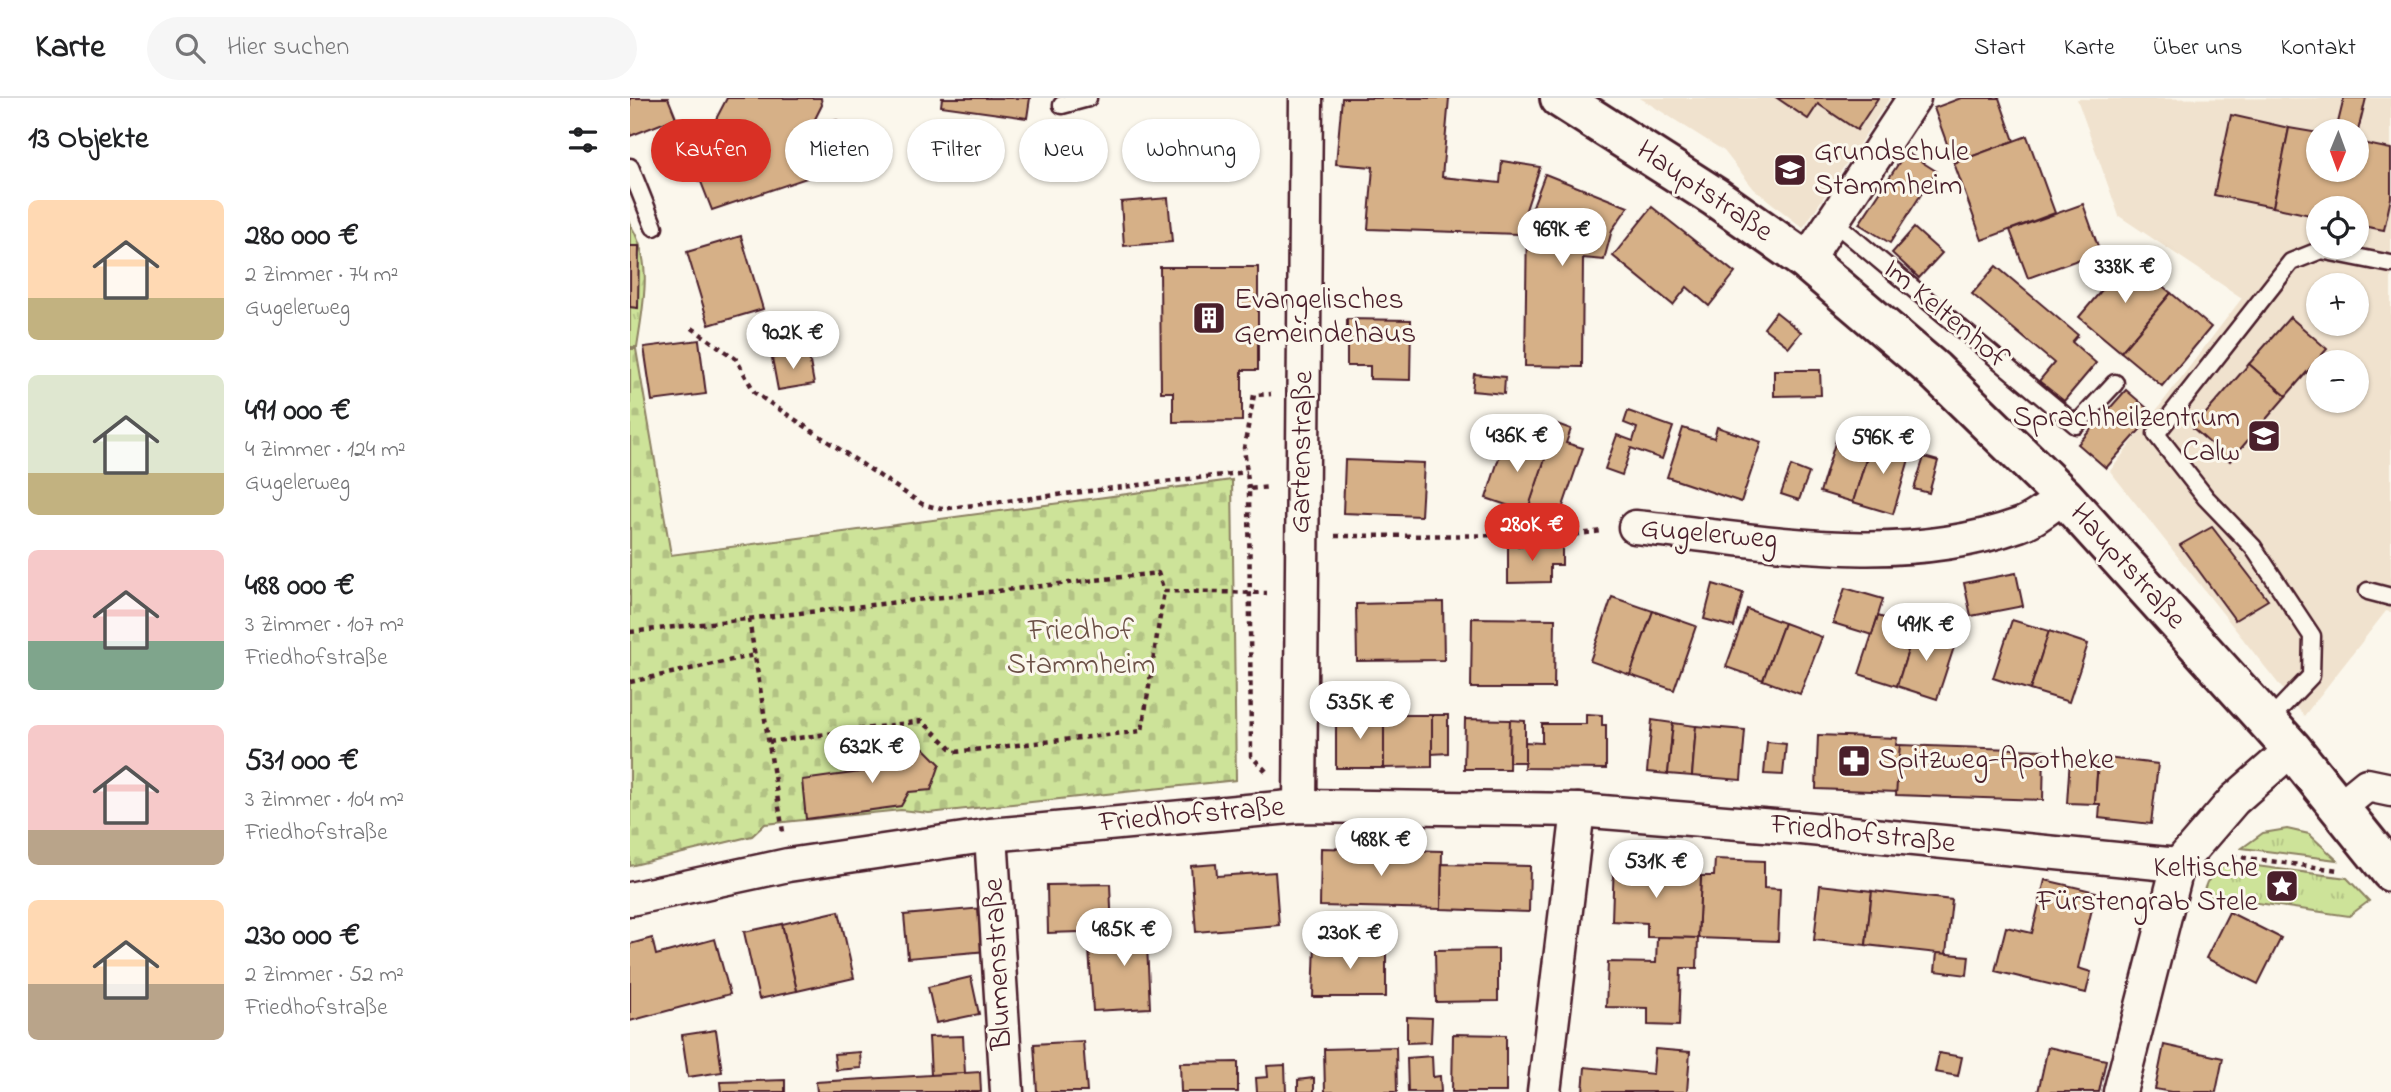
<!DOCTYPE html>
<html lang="de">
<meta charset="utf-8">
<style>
:root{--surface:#fff;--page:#f6f6f6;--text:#202124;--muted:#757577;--line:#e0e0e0;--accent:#d93025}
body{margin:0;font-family:"Indie Flower",sans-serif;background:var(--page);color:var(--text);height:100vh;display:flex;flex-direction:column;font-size:26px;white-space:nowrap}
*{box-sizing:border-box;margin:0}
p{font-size:23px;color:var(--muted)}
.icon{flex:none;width:38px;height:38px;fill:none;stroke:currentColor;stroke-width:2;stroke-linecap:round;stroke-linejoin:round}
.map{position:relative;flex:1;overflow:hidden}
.drawer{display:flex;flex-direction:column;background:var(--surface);width:630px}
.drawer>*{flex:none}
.hud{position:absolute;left:21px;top:21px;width:665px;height:63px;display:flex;gap:14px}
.needle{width:46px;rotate:181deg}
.tools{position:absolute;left:1676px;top:21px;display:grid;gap:14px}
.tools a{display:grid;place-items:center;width:63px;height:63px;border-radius:50%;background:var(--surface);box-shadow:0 2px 5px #0004;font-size:35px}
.price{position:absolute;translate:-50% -60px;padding:0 16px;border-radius:24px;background:#fff;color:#222;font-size:23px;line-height:46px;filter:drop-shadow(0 2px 4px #0008)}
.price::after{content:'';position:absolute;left:50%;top:42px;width:21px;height:16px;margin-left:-10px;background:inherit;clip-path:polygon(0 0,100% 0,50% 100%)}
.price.current{background:var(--accent);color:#fff}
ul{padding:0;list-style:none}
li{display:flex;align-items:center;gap:21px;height:175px;padding:0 28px}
li span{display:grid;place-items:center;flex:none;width:196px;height:140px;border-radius:10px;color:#555}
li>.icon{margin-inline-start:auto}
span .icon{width:84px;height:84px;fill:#fffc;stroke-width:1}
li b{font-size:30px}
h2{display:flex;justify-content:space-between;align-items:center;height:84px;padding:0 28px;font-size:30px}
.chip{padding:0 24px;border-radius:32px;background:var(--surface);box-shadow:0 2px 5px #0004;font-size:24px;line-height:63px}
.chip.current{background:var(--accent);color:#fff}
header{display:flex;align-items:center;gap:42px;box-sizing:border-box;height:98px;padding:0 35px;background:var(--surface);border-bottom:2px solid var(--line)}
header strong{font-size:33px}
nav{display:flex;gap:38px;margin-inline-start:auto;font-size:24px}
.search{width:490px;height:63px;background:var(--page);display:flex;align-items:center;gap:18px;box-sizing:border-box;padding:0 24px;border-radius:38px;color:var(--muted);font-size:26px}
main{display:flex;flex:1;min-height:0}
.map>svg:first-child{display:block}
</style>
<header>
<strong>Karte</strong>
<div class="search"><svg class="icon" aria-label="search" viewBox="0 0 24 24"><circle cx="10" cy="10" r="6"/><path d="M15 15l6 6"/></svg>Hier suchen</div>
<nav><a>Start</a><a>Karte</a><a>Über uns</a><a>Kontakt</a></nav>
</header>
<main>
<section class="drawer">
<h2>13 Objekte<svg class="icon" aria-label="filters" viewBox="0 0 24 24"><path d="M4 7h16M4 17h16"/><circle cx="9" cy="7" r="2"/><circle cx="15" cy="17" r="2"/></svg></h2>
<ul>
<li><span style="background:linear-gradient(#ffd9b3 70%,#c2b280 0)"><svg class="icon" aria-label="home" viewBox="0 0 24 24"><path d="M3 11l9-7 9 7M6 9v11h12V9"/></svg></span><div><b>280 000 €</b><p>2 Zimmer · 74 m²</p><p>Gugelerweg</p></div></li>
<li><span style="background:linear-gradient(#dfe7d0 70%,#c2b280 0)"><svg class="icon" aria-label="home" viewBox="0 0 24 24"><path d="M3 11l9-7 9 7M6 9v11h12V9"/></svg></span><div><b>491 000 €</b><p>4 Zimmer · 124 m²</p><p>Gugelerweg</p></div></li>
<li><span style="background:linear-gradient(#f6c9c9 65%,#7fa58c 0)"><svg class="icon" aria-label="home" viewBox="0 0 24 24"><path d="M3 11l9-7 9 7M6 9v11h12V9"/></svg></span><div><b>488 000 €</b><p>3 Zimmer · 107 m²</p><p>Friedhofstraße</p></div></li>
<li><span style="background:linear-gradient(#f6c9c9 75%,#b9a48a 0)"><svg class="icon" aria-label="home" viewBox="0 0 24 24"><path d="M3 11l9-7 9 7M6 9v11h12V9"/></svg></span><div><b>531 000 €</b><p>3 Zimmer · 104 m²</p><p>Friedhofstraße</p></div></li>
<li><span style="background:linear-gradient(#ffd9b3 60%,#b9a48a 0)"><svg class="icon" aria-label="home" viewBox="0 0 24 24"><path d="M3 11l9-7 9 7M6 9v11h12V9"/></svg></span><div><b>230 000 €</b><p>2 Zimmer · 52 m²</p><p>Friedhofstraße</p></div></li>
</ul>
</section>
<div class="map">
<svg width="1761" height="994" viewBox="0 0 1761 994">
<defs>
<pattern id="grass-tufts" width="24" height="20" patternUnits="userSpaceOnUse" patternTransform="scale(1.75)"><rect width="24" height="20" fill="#cde399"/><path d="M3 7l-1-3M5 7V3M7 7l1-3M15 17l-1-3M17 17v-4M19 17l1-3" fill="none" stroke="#b2c284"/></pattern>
<pattern id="cemetery-stones" width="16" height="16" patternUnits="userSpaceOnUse" patternTransform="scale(1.75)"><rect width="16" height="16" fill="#cde399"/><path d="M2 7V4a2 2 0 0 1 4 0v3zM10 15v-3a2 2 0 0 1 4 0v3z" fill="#b2c284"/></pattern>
</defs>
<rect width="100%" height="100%" fill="#fbf7ec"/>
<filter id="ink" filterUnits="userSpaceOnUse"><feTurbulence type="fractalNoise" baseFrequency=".0143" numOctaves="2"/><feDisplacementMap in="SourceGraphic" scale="14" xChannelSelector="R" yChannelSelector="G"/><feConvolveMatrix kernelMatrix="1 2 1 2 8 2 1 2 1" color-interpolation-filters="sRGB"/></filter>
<g filter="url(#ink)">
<!-- built -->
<g fill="#f0e2ce" fill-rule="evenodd">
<path d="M1010,0H1260L1173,130L1124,91L1094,53Z"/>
<path d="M1761,0V514L1756,513L1674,618L1480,373L1612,200L1489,118L1447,1ZM1689,33H1727V72H1689ZM1689,110H1727V149H1689ZM1689,187H1727V226H1689ZM1689,264H1727V303H1689Z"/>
</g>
<!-- grass -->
<g fill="url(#grass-tufts)" stroke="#8c8162" stroke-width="2">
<path d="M0,126C24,164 13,207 7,249H0Z"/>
<path d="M1657,731L1679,736L1707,762L1612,750L1633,735Z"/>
<path d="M1596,764L1717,780L1739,803L1719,818L1572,797L1577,784Z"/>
</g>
<!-- cemetery -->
<path fill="url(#cemetery-stones)" stroke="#8c8162" stroke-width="2" d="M0,251H6L41,457L602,382L606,682L299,715L271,712L135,726L122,738L0,768Z"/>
<!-- building -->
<g fill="#d6b087" stroke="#4a1f2b" stroke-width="2">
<path d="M0,0H38L46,20L0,38Z"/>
<path d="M97,0H191L192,7L181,29L207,22L225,33L224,64L82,112L71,84L65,81L56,65L62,46L75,42Z"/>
<path d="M312,0H400L397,20L311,8Z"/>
<path d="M712,0H819L812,79L870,85L872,63L910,69L888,136L738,131L743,69L706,66Z"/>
<path d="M1147,0H1248L1227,32L1188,6L1178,21Z"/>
<path d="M1331,0H1369L1384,43L1324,65L1304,10Z"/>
<path d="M1714,0H1736L1727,37V33H1706Z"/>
<path d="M1601,17L1659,30L1643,109L1584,97Z"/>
<path d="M1659,30L1689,35V72H1727V44L1761,51V100L1754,132L1727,127V110H1689V119L1643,109Z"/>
<path d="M1397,38L1425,115L1352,142L1324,65Z"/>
<path d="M1276,54L1306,73L1260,145L1229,126Z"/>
<path d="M915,76L998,109L982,132L974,162L953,160L952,269L895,268L897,124Z"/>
<path d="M538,100L542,144L494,148L491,104Z"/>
<path d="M1453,106L1470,154L1398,180L1380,132Z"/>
<path d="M1022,109L1105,175L1079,208L1057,189L1043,207L983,158Z"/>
<path d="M1284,130L1312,155L1289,180L1262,155Z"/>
<path d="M111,138L133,211L79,227L57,154Z"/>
<path d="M0,148H9L8,210L0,209Z"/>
<path d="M1499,160L1541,195L1491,254L1449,219Z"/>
<path d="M1366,168L1448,237L1442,244L1466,265L1434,303L1409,283L1424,265L1342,196Z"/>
<path d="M530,169H628V272H612V323L543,324V294H531Z"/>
<path d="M1541,195L1581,229L1532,288L1491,254Z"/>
<path d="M1146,214L1171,234L1159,249L1134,230Z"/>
<path d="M1660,219L1697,251L1656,298L1619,266Z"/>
<path d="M717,221L781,222L780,282L740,281V268H717Z"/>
<path d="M69,242L76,296L22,303L14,249Z"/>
<path d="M178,253L184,286L148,292L142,260Z"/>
<path d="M1619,266L1656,298L1600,363L1563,330Z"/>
<path d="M1144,272H1190L1191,297L1144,298Z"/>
<path d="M844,276L875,279L874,296L842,293Z"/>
<path d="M1496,292L1524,316L1476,370L1448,346Z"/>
<path d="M998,313L1043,329L1032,361L1001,350L992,377L975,371L987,337L1003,343L1007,330L994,325Z"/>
<path d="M927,326L941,331L936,345L953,350L930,417L899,407Z"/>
<path d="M1087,329L1131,344L1111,404L1037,379L1053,330L1084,340Z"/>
<path d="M1210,329L1243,339L1223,404L1190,394Z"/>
<path d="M876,338L918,352L897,414L856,400Z"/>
<path d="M1243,339L1282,351L1263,416L1223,404Z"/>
<path d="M1294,359L1308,363L1299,395L1284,391Z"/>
<path d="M715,362L794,365L791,418L713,415Z"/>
<path d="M1161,368L1179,375L1169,402L1151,396Z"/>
<path d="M1582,429L1638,502L1605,522L1550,447Z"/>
<path d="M878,448H932V467H920V484L878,485Z"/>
<path d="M1386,475L1393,508L1341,518L1334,485Z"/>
<path d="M1083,486L1113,495L1104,529L1074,521Z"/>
<path d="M1215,490L1253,501L1242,537L1203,525Z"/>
<path d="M982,499L1023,513L1000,577L960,563Z"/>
<path d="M813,504L814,562L727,563L726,506Z"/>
<path d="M1117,511L1154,525L1133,582L1096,569Z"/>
<path d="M1023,513L1066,528L1044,592L1000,577Z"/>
<path d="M1248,518L1285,530L1267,588L1229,576Z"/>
<path d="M842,520L925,521L924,590H841Z"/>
<path d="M1382,522L1419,533L1400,592L1363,580Z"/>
<path d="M1154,525L1192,539L1170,596L1133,582Z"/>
<path d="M1285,530L1326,543L1307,601L1267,588Z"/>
<path d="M1419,533L1458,546L1439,604L1400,592Z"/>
<path d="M706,615L754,617V670H706Z"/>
<path d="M956,616L972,617V627H976V671L894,670L895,644L912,645V626H956Z"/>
<path d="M754,617H802V669L754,670Z"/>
<path d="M802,617H818V655L802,656Z"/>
<path d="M835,621L880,622L879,671H834Z"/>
<path d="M880,622L895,623V664H879Z"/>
<path d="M1022,622L1043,625L1038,676L1017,674Z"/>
<path d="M1043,625L1066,628L1062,678L1038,676Z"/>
<path d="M1066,628L1115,632L1111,682L1062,678Z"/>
<path d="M1188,637L1267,640L1266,647H1270L1268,694L1186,691Z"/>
<path d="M1137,644L1156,646L1153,677L1134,676Z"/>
<path d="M1270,647L1414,652L1413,702L1266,697Z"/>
<path d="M294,650L310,666L301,692L279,694L271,708L176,721L172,682L237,673L246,655Z"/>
<path d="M1440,660L1468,661L1465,706L1437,705Z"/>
<path d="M1476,660L1528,666L1521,726L1469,720L1470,706H1465L1468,664L1476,665Z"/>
<path d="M691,750L812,753L811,811L690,808Z"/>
<path d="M1085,761L1134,763V790L1150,791L1148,843L1068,840L1071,778H1084Z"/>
<path d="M984,762L1022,764V776L1071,778L1068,840L1017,839V825L982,823Z"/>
<path d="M586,766L587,778L645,774L649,827L566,834L561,768Z"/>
<path d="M812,766L900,768L899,814L811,811Z"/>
<path d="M1415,782L1466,794L1448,870L1461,874L1456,895L1365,873L1376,829L1402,835Z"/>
<path d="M480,786L482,833L418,835L417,787Z"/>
<path d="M1190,787L1242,793L1236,847L1184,842Z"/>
<path d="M1242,793L1322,802L1316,856L1236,847Z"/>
<path d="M353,810L357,853L278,860L274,817Z"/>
<path d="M209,813L224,880L167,893L152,826Z"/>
<path d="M1599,814L1651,840L1628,886L1576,860Z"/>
<path d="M527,819L528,846L517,847L520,910L463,913L459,851L492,849L491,821Z"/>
<path d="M152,826L167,893L129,901L114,834Z"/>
<path d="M1027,839L1068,840L1067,870H1051L1049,928L1018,927V910L976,909L978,864L1026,865Z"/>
<path d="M22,840L26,857L85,841L100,896L0,923V846Z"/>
<path d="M685,846L756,848V899H683Z"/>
<path d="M868,851V903L806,904L805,852Z"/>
<path d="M1307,855L1339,858L1337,877L1305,873Z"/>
<path d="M341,879L349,916L306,925L298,889Z"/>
<path d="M777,919L802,920L801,944L777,945Z"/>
<path d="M86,932L92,974L58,979L52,937Z"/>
<path d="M823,936L876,937V994H822Z"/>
<path d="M333,938L335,975L301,977L299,939Z"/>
<path d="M453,943L457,994H407L404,946Z"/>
<path d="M1534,947L1593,960L1586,994H1541L1525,991Z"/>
<path d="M766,949L767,994H695L694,951Z"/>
<path d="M1418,949L1476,962L1469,994H1408Z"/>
<path d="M1025,951L1060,954L1057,994H953L955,969L1023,976Z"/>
<path d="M230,954L231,970L206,972L204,956Z"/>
<path d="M1309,955L1332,959L1328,978L1305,974Z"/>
<path d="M802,958L803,979L810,978L811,994H778L777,960Z"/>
<path d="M608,964V994H551L550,965Z"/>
<path d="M655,967L656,994H627L626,980L638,979L637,968Z"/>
<path d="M350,974L351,994H187L186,984Z"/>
<path d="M684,980V994H668V982Z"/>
<path d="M155,982V994H91L90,984Z"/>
</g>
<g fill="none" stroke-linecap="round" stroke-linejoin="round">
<defs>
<g id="service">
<path d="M432,7L458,0"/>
<path d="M0,69L24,129"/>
<path d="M1204,124L1446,327L1485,285"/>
<path d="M1738,493L1761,499"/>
<path d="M1637,624L1681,578L1682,538L1623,449L1576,400L1526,336L1661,164L1691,152L1761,166"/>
</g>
<g id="minor">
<path d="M1176,163L1284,0"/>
<path d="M1005,429C1132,442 1265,471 1389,427C1405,422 1420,408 1434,399"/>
<path d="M670,708L676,0"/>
<path d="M1710,709L1737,687L1761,692"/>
<path d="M361,737L377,994"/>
<path d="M0,801L158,767L361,737L670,708L948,712L1171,730L1548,767"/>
<path d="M914,994L948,712"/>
<path d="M1490,994L1548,767L1604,702L1662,651"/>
</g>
<path id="tertiary" d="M930,0L1085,99L1176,163L1304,272L1434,399L1662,651L1761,774"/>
</defs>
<!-- service casing -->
<use href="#service" stroke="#4a1f2b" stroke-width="21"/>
<!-- minor casing -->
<use href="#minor" stroke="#4a1f2b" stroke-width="37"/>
<!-- tertiary casing -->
<use href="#tertiary" stroke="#4a1f2b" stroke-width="44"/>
<!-- path -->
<g stroke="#4a1f2b" stroke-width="4.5" stroke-dasharray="5 5" stroke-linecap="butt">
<path d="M62,230L106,261L125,295L292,406L311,411L617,374"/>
<path d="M619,391L614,350L624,297L641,296"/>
<path d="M705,438L942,437L972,433"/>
<path d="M119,521L153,734"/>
<path d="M0,534L528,475L534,493L637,495"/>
<path d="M0,584L125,557"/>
<path d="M139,644L292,623L325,654L512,633L534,493"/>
<path d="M636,673L621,658L619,391L640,389"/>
<path d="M1602,758L1708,772"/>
</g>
<!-- service -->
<use href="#service" stroke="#fbf7ec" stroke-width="16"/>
<!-- minor -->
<use href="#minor" stroke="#fbf7ec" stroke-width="32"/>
<!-- tertiary -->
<use href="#tertiary" stroke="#fbf7ec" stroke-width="38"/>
</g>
</g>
<!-- icons -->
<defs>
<symbol id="school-square" viewBox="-11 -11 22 22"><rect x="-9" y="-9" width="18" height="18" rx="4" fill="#4a1f2b" stroke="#fbf7ec"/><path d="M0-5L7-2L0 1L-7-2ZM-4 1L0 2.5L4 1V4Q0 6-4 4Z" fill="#fff"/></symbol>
<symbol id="building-square" viewBox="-11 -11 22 22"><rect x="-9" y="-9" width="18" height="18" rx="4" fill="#4a1f2b" stroke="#fbf7ec"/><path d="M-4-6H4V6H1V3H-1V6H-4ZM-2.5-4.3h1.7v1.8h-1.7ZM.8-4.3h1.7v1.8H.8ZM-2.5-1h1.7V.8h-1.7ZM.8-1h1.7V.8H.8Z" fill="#fff"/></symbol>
<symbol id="pharmacy-square" viewBox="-11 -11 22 22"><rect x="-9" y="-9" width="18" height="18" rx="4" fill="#4a1f2b" stroke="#fbf7ec"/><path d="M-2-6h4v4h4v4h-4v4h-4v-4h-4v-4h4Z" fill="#fff"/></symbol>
<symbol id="sight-square" viewBox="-11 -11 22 22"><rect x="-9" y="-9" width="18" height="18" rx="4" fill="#4a1f2b" stroke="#fbf7ec"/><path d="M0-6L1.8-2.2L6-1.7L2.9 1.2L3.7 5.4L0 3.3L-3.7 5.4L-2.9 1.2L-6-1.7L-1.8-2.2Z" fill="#fff"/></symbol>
</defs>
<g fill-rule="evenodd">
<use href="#school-square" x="1141" y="53" width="38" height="38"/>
<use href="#building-square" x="560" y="201" width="38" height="38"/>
<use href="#school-square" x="1615" y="319" width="38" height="38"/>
<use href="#pharmacy-square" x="1205" y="644" width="38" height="38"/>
<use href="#sight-square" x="1633" y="769" width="38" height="38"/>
</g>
<g text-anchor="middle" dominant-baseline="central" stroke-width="6" stroke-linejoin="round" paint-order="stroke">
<!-- poi labels -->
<g font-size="30" fill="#4a1f2b" stroke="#fbf7ec" text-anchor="start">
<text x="1184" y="55">Grundschule<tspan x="1184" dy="34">Stammheim</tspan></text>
<text x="604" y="203">Evangelisches<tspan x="604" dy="34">Gemeindehaus</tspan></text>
<text x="1610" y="321" text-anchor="end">Sprachheilzentrum<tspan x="1610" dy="34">Calw</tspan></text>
<text x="1248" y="663">Spitzweg-Apotheke</text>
<text x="1628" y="771" text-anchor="end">Keltische<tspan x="1628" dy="34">Fürstengrab Stele</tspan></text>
</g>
<!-- street labels -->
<g font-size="30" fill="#4a1f2b" stroke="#fbf7ec">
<text transform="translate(1074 94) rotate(34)">Hauptstraße</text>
<text transform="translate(1315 217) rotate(40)">Im Keltenhof</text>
<text transform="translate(673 354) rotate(-89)">Gartenstraße</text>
<text transform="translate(1079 437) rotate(5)">Gugelerweg</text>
<text transform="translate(1497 469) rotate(48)">Hauptstraße</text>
<text transform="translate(562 718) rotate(-5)">Friedhofstraße</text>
<text transform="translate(1233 737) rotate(6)">Friedhofstraße</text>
<text transform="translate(369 866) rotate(-93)">Blumenstraße</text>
</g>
<!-- park labels -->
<g font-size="30" fill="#6b5046" stroke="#fbf7ec">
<text x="451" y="534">Friedhof<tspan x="451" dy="34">Stammheim</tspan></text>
</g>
</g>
</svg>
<div class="tools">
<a><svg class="needle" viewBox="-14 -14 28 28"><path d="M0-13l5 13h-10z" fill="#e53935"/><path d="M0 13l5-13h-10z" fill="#757577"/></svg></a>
<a><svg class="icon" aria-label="locate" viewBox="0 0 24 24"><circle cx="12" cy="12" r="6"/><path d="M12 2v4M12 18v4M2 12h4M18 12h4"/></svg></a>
<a>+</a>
<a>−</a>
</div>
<b class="price" style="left:932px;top:170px">969K €</b>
<b class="price" style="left:1495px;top:207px">338K €</b>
<b class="price" style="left:163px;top:273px">902K €</b>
<b class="price" style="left:887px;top:376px">436K €</b>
<b class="price" style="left:1253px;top:378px">596K €</b>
<b class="price current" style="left:902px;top:465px">280K €</b>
<b class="price" style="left:1296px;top:565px">491K €</b>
<b class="price" style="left:730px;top:643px">535K €</b>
<b class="price" style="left:242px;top:687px">632K €</b>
<b class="price" style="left:751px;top:780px">488K €</b>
<b class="price" style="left:1026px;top:802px">531K €</b>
<b class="price" style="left:494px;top:870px">485K €</b>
<b class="price" style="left:720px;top:873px">230K €</b>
<div class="hud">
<a class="chip current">Kaufen</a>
<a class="chip">Mieten</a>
<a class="chip">Filter</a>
<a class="chip">Neu</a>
<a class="chip">Wohnung</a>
</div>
</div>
</main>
